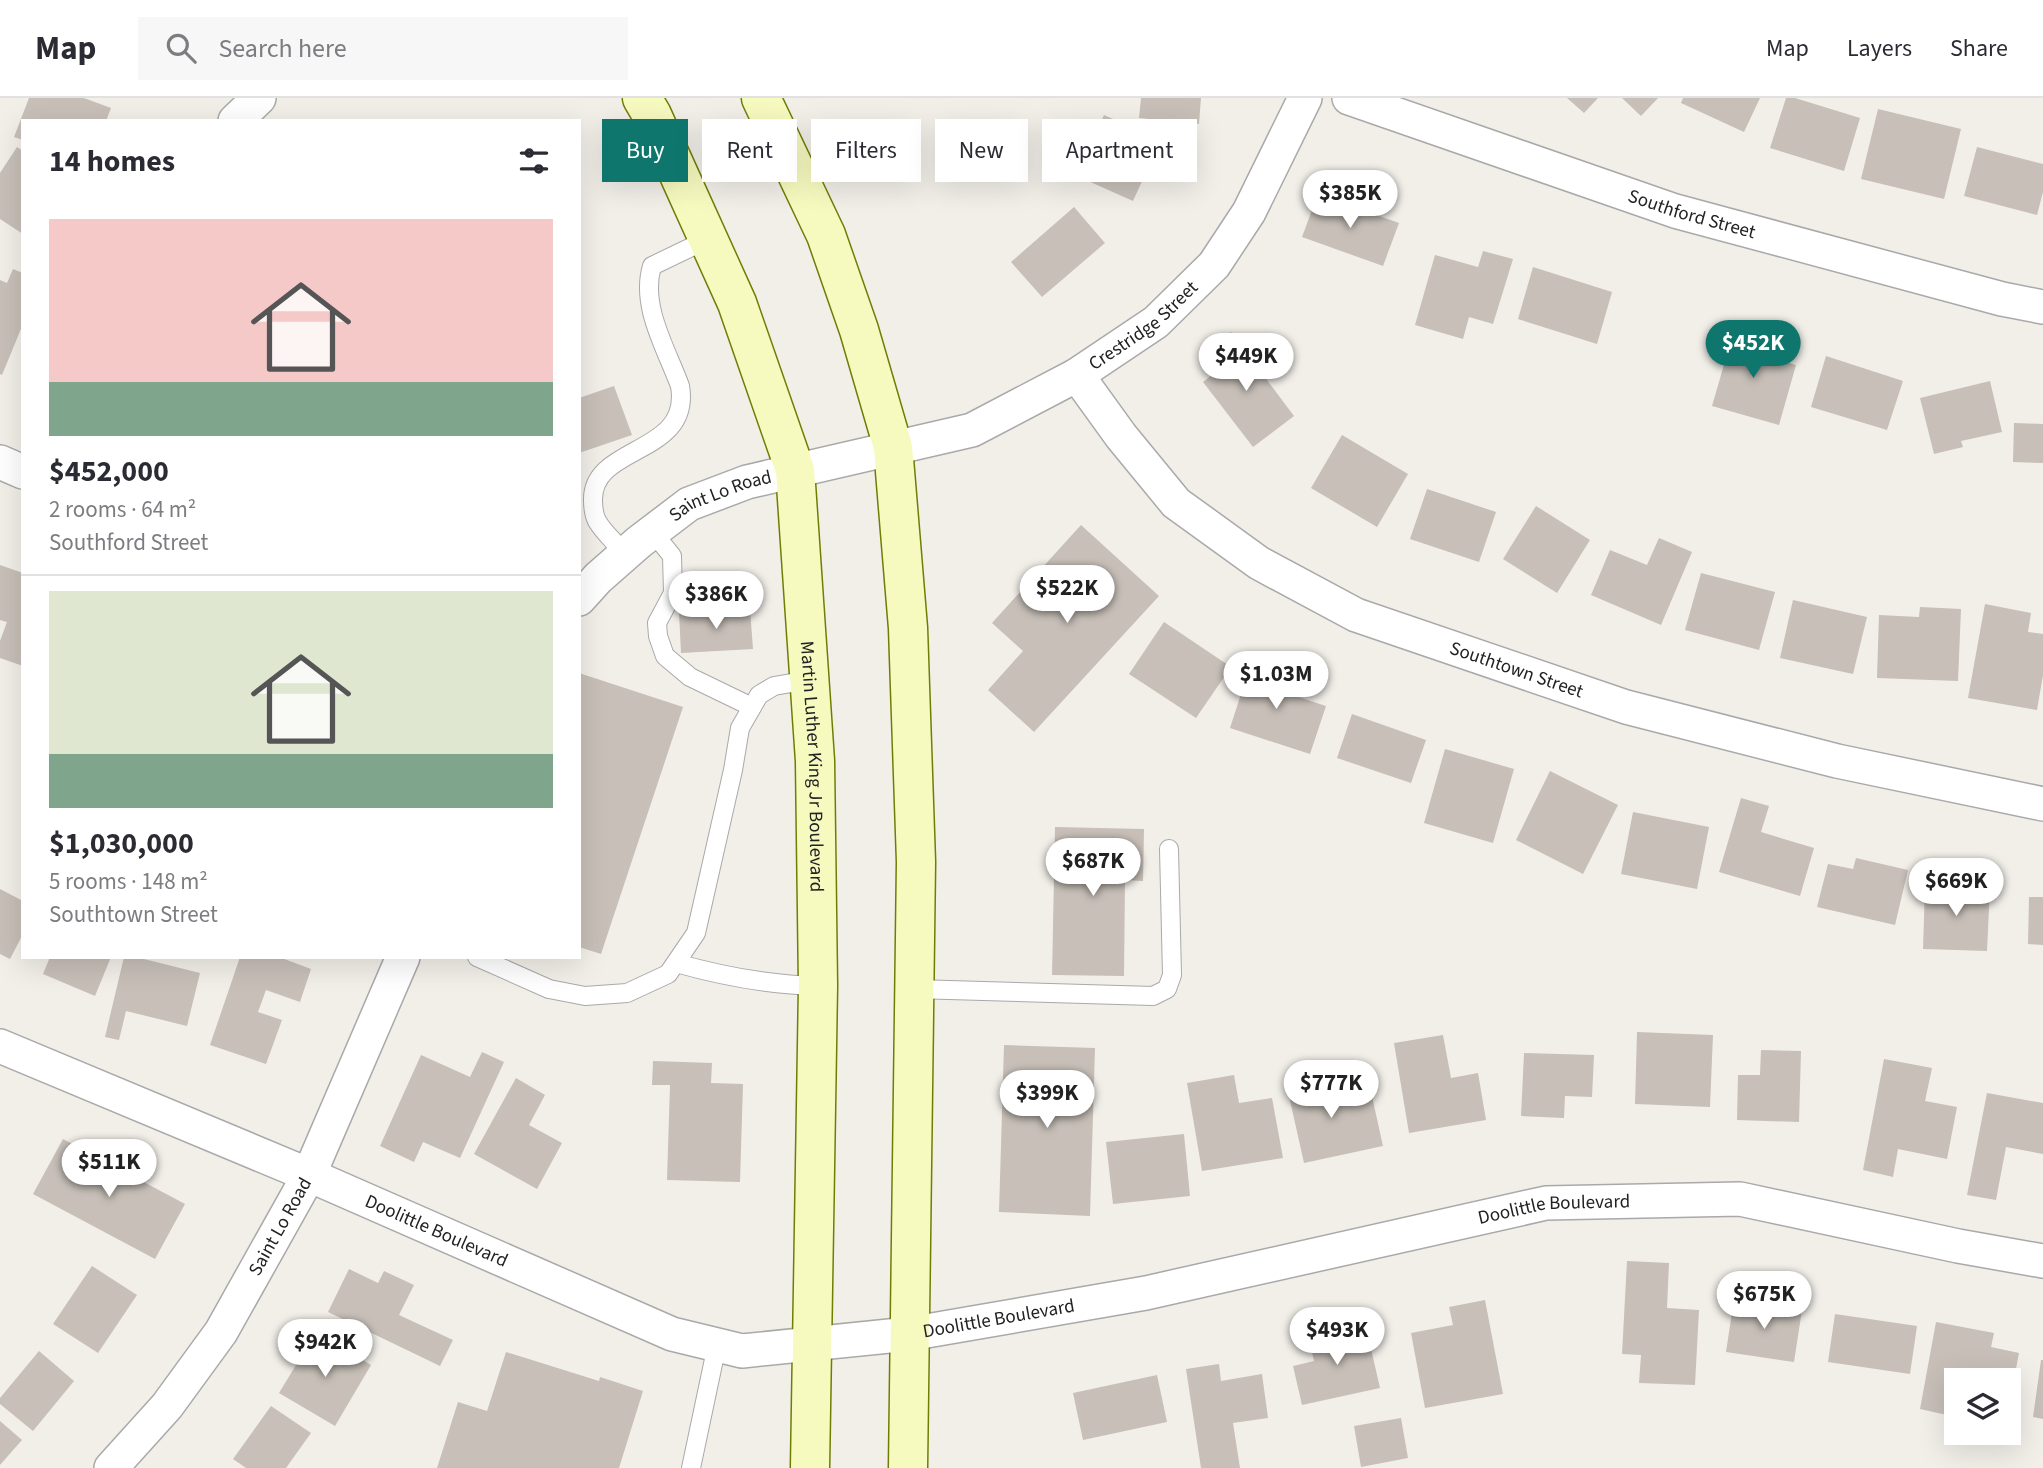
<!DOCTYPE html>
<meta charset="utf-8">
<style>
:root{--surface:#fff;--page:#f7f7f7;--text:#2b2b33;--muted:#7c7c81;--line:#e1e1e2;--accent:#0f766e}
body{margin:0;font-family:"Source Sans 3",sans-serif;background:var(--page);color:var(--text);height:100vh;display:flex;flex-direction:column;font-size:26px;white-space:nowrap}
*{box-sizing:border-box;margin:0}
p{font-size:23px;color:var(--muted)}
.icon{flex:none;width:38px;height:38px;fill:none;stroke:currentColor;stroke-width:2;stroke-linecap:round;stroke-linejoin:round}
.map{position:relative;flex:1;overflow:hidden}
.panel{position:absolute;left:21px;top:21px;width:560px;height:840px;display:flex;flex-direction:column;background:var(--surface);border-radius:0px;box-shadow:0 7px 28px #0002}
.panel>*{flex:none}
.guide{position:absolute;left:602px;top:21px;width:665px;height:63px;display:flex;gap:14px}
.controls{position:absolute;left:1944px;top:1270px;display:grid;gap:14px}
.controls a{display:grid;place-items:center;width:77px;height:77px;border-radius:0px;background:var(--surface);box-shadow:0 7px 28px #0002;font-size:35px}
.price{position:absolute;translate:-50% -60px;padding:0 16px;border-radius:24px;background:#fff;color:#222;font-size:23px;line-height:46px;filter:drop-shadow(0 2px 4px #0008)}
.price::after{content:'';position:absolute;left:50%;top:42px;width:21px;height:16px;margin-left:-10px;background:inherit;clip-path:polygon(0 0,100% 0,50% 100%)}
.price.on{background:var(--accent);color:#fff}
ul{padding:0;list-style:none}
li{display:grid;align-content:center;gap:14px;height:371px;padding:0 28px}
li+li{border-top:2px solid var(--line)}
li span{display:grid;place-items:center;height:217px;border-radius:0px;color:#555}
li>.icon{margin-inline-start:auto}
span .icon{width:126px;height:126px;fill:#fffc;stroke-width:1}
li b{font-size:30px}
h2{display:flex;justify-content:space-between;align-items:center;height:84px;padding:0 28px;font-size:30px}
.pill{padding:0 24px;border-radius:0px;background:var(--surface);box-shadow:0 7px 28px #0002;font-size:24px;line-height:63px}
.pill.on{background:var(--accent);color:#fff}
header{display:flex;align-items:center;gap:42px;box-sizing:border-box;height:98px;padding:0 35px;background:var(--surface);border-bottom:2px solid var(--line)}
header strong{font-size:33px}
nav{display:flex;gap:38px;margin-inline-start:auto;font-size:24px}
.search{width:490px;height:63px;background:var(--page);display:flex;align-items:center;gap:18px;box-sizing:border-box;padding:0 24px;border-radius:0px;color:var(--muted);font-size:26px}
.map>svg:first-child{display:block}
</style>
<header>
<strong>Map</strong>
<div class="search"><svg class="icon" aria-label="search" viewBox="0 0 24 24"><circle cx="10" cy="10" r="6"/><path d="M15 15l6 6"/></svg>Search here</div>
<nav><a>Map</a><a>Layers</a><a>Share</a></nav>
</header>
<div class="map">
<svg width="2043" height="1370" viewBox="0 0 2043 1370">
<rect width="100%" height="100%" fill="#f2efe9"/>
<!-- building -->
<g fill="#c7bfb8">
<path d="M29,0H84L111,10L106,23H23V42L14,39Z"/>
<path d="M1141,0H1201L1199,26L1139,20Z"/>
<path d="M1567,0H1598L1584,15Z"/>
<path d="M1622,0H1658L1641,18Z"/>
<path d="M1683,0H1760L1744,34L1681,5Z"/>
<path d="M1786,0H1795L1860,20L1844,73L1770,50Z"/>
<path d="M1878,11L1961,31L1944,101L1861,81Z"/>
<path d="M1104,17L1175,48L1163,74L1149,68L1133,103L1077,78Z"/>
<path d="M17,49L23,53V136L0,121V75Z"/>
<path d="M1977,49L2043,66V94L2037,117L1964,98Z"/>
<path d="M1318,96L1399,125L1383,168L1302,139Z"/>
<path d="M1074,109L1105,145L1042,199L1011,164Z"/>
<path d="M1483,153L1513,161L1493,226L1469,219L1463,241L1415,227L1435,157L1478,169Z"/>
<path d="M1533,169L1612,194L1597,246L1518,221Z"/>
<path d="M13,171L23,175V226L2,277L0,276V182L7,185Z"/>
<path d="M1734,232L1768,242L1763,257L1796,267L1779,327L1712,308Z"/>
<path d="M1231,234L1294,318L1253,349L1203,284L1226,266L1212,249Z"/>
<path d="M1826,258L1903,283L1887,332L1811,309Z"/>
<path d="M1990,283L2002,334L1961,343L1963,349L1934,356L1920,300Z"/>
<path d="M614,288L632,337L579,355V300Z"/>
<path d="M2014,325L2043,326V365L2013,364Z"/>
<path d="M1342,337L1408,376L1377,429L1311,390Z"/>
<path d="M1427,391L1496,414L1479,464L1410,441Z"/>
<path d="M1536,408L1590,442L1557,495L1503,461Z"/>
<path d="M1081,427L1159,498L1034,634L988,592L1023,553L992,525Z"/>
<path d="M1659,440L1692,454L1661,527L1591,497L1610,452L1647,467Z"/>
<path d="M0,467L23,475V568L0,560V543L7,524L0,522Z"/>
<path d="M1701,475L1775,494L1759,552L1685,532Z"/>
<path d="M1793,502L1867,519L1853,576L1780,560Z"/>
<path d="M1985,506L2031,515L2028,534L2043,536V577L2037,612L1968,600Z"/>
<path d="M1920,509L1961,511L1958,583L1877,580L1879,517L1919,519Z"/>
<path d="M750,511L753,551L681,555L679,514Z"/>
<path d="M1164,524L1231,569L1196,620L1129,576Z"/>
<path d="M1252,562L1287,574L1280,593L1326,608L1310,656L1230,630Z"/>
<path d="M579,575L683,609L601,856L579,849Z"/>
<path d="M1352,616L1426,642L1411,685L1337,660Z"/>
<path d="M1445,651L1514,671L1493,745L1424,725Z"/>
<path d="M1550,673L1618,707L1583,776L1516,742Z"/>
<path d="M1741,700L1769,708L1761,734L1814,750L1800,798L1719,774Z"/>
<path d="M1633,714L1709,729L1697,791L1621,776Z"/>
<path d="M1055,729L1144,731L1143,783L1125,782L1124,878L1052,877Z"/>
<path d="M1856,760L1908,772L1895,827L1817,809L1828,766L1853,771Z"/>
<path d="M1925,787L1990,789L1987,853L1923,851Z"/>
<path d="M0,791L23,803V836L10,861L0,856Z"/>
<path d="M2029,799H2043V847L2028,846Z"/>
<path d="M50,859H111L95,898L43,876Z"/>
<path d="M124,859H136L200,875L187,928L126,913L119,942L105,939Z"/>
<path d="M240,859H279L311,871L300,904L266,892L258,914L282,922L266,966L210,947Z"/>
<path d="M1637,934L1713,937L1710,1009L1635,1006Z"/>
<path d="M1443,937L1451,980L1478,975L1486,1022L1409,1035L1394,945Z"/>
<path d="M1004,947L1095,950L1090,1118L999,1114Z"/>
<path d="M1761,952L1801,953L1799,1024L1737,1022L1738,977H1760Z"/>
<path d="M482,954L504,964L460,1060L423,1044L414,1064L380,1048L421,957L470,979Z"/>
<path d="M1524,955L1594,957L1592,999L1565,998L1564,1020L1521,1018Z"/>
<path d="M1884,961L1932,970L1925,1003L1957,1009L1947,1061L1898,1051L1893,1079L1863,1072Z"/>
<path d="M653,963L712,965L711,985L743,986L740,1084L667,1082L670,987H652Z"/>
<path d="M1319,973L1325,1003L1371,994L1383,1048L1304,1065L1285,980Z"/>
<path d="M1234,977L1239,1005L1272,1000L1283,1060L1202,1073L1187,985Z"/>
<path d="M516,980L545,997L529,1027L562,1045L537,1091L474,1056Z"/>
<path d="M1987,995L2043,1005V1056L2006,1049L1996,1102L1967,1097Z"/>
<path d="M1184,1036L1190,1098L1113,1106L1106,1044Z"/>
<path d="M63,1041L185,1106L155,1161L33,1096Z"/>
<path d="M1627,1163L1669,1165L1667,1210L1699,1212L1695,1287L1639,1285L1641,1257L1622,1256Z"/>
<path d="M92,1168L137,1197L98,1255L53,1226Z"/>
<path d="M349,1171L378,1185L384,1173L414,1187L399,1217L453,1242L440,1268L328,1214Z"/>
<path d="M1734,1201L1802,1212L1794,1264L1726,1254Z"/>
<path d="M1485,1202L1503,1296L1425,1310L1411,1235L1453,1227L1449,1209Z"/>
<path d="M1835,1216L1917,1228L1910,1276L1828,1264Z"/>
<path d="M1936,1224L1994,1235L1991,1249L2019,1255L2010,1302L2009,1283H1956V1319L1920,1311Z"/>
<path d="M1366,1229L1380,1290L1302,1307L1293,1268L1314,1263L1309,1241Z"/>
<path d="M316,1234L371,1267L335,1328L279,1295Z"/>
<path d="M39,1253L74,1283L33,1333L0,1306V1300Z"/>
<path d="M506,1254L599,1283L600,1279L643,1293L619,1370H437L458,1304L487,1313Z"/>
<path d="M2041,1262H2043V1321L2033,1319Z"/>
<path d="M1219,1266L1221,1283L1262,1276L1268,1320L1233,1325L1240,1370H1201L1186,1271Z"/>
<path d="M1157,1277L1167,1324L1083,1342L1073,1295Z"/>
<path d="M271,1308L311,1335L286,1370H246L233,1361Z"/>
<path d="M1401,1320L1408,1360L1361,1369L1354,1328Z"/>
<path d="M0,1323L22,1342L0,1367Z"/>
</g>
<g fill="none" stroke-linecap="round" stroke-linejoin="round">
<defs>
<g id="lane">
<path d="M652,433L672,458L673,495L657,525L658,538L665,558L690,579L752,609"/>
<path d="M625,456C616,445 604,435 597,423C594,417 593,408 593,402C592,346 692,358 680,288C666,250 640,208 652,168L708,141"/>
<path d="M477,859L549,891L585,898L627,895L668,876L696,835L733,672L740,630L759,597L774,588L809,582"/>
<path d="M676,865C722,878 769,887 818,888"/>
<path d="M914,891L1153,898L1167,891L1172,877L1169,751"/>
<path d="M691,1370L717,1247"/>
</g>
<g id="street">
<path id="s1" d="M1349,0L1675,113L2002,201L2043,209"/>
<path d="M235,23L259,0"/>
<path id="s2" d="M1077,277L1121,338L1176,405L1259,465L1356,517L1626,609L1837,663L2043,706"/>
<path d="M0,364L23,374"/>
<path id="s3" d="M579,501L598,480L639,444L689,406L747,384L972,332L1077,277L1156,224L1214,167L1249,114L1305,0"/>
<path id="s4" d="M0,948L309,1077L672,1236L742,1253L909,1236L1146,1195L1546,1105L1740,1101L1958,1148L2043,1163"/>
<path id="s5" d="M111,1370L167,1308L221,1234L309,1077L403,859"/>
</g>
<g id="secondary">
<path id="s6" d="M642,0L652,17L737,205L795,372L815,663L818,888L810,1370"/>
<path d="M761,0L826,137L859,232L893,349L908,530L916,764L908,1370"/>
</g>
</defs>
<!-- lane casing -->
<use href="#lane" stroke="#a9a9a9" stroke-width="20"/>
<!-- street casing -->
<use href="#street" stroke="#a9a9a9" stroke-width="36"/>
<!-- secondary casing -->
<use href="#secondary" stroke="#707d05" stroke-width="41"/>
<!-- lane -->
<use href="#lane" stroke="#fff" stroke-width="18"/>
<!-- street -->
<use href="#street" stroke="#fff" stroke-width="33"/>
<!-- secondary -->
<use href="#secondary" stroke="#f7fabf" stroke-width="38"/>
</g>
<g text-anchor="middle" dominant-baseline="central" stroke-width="5" stroke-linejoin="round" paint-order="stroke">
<!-- street labels -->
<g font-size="19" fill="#222" stroke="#fff">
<text stroke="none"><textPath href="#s1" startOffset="362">Southford Street</textPath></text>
<text stroke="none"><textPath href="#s3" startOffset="640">Crestridge Street</textPath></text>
<text stroke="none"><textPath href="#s3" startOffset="178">Saint Lo Road</textPath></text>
<text stroke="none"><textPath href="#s2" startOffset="544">Southtown Street</textPath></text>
<text stroke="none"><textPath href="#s6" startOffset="700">Martin Luther King Jr Boulevard</textPath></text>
<text stroke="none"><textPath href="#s4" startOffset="1629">Doolittle Boulevard</textPath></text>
<text stroke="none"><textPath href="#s5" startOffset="296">Saint Lo Road</textPath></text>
<text stroke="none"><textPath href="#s4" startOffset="474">Doolittle Boulevard</textPath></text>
<text stroke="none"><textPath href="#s4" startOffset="1062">Doolittle Boulevard</textPath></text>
</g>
</g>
</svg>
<div class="controls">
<a><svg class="icon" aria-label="layers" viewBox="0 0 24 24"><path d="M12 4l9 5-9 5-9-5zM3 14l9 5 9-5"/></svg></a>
</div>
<b class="price" style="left:1350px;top:132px">$385K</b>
<b class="price on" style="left:1753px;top:282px">$452K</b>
<b class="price" style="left:1246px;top:295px">$449K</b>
<b class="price" style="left:1067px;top:527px">$522K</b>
<b class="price" style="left:716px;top:533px">$386K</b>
<b class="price" style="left:1276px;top:613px">$1.03M</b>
<b class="price" style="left:1093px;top:800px">$687K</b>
<b class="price" style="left:1956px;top:820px">$669K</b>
<b class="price" style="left:1331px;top:1022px">$777K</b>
<b class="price" style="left:1047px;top:1032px">$399K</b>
<b class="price" style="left:109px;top:1101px">$511K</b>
<b class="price" style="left:1764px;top:1233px">$675K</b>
<b class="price" style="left:1337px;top:1269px">$493K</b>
<b class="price" style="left:325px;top:1281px">$942K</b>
<div class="guide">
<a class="pill on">Buy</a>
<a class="pill">Rent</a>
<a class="pill">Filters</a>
<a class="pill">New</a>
<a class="pill">Apartment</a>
</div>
<section class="panel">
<h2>14 homes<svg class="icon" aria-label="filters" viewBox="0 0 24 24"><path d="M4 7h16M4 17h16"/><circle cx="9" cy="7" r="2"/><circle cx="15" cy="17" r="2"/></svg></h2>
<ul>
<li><span style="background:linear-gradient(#f6c9c9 75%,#7fa58c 0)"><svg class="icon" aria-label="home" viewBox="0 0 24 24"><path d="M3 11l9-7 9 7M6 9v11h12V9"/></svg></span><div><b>$452,000</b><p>2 rooms · 64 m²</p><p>Southford Street</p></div></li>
<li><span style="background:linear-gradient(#dfe7d0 75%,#7fa58c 0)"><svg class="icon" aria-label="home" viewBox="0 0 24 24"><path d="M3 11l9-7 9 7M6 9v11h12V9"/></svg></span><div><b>$1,030,000</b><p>5 rooms · 148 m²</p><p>Southtown Street</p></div></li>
</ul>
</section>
</div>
